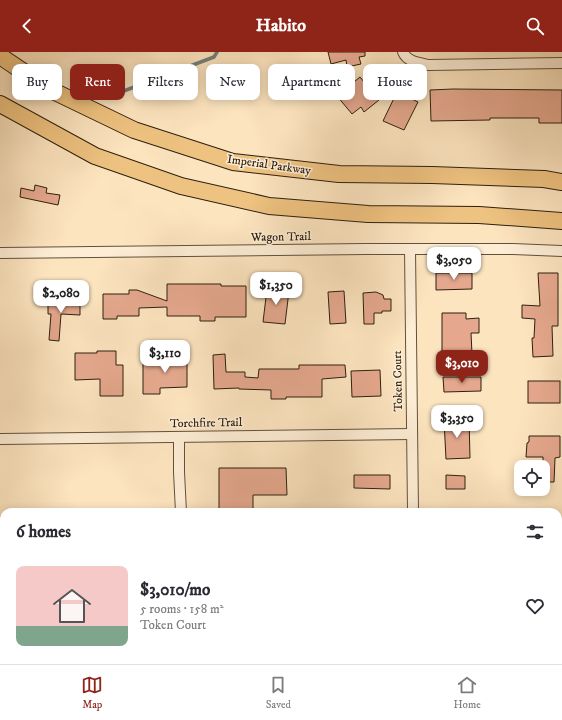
<!DOCTYPE html>
<meta charset="utf-8">
<style>
:root{--surface:#fff;--page:#f2f2f3;--text:#2b2b33;--muted:#7c7c81;--line:#e1e1e2;--accent:#8f2418}
body{margin:0;font-family:"IM FELL DW Pica",serif;background:var(--page);color:var(--text);height:100vh;display:flex;flex-direction:column;font-size:15px;white-space:nowrap}
*{box-sizing:border-box;margin:0}
p{font-size:13px;color:var(--muted)}
.icon{flex:none;width:22px;height:22px;fill:none;stroke:currentColor;stroke-width:2;stroke-linecap:round;stroke-linejoin:round}
.map{position:relative;flex:1;overflow:hidden}
.drawer{position:absolute;left:0px;top:456px;width:562px;height:156px;display:flex;flex-direction:column;background:var(--surface);border-radius:12px 12px 0 0;box-shadow:0 2px 10px #0003}
.drawer>*{flex:none}
.top-card{position:absolute;left:12px;top:12px;width:538px;height:36px;display:flex;gap:8px}
.fabs{position:absolute;left:514px;top:408px;display:grid;gap:8px}
.fabs a{display:grid;place-items:center;width:36px;height:36px;border-radius:8px;background:var(--surface);box-shadow:0 2px 10px #0003;font-size:20px}
.price{position:absolute;translate:-50% -34px;padding:0 9px;border-radius:8px;background:#fff;color:#222;font-size:13px;line-height:26px;filter:drop-shadow(0 1px 2px #0008)}
.price::after{content:'';position:absolute;left:50%;top:24px;width:12px;height:9px;margin-left:-6px;background:inherit;clip-path:polygon(0 0,100% 0,50% 100%)}
.price.current{background:var(--accent);color:#fff}
ul{padding:0;list-style:none}
li{display:flex;align-items:center;gap:12px;height:100px;padding:0 16px}
li span{display:grid;place-items:center;flex:none;width:112px;height:80px;border-radius:8px;color:#555}
li>.icon{margin-inline-start:auto}
span .icon{width:48px;height:48px;fill:#fffc;stroke-width:1}
li b{font-size:17px}
h2{display:flex;justify-content:space-between;align-items:center;height:48px;padding:0 16px;font-size:17px}
.tag{padding:0 14px;border-radius:8px;background:var(--surface);box-shadow:0 2px 10px #0003;font-size:14px;line-height:36px}
.tag.current{background:var(--accent);color:#fff}
header{display:flex;justify-content:space-between;align-items:center;height:52px;padding:0 16px;background:var(--accent);color:#fff;font-size:18px;font-weight:700}
.menu{display:flex;justify-content:space-around;align-items:center;height:56px;border-top:1px solid var(--line);background:var(--surface);font-size:11px;color:var(--muted)}
.menu a{display:grid;justify-items:center;gap:2px}
.menu .current{color:var(--accent)}
.map>svg:first-child{display:block}
</style>
<header><svg class="icon" aria-label="back" viewBox="0 0 24 24"><path d="M15 5l-7 7 7 7"/></svg>Habito<svg class="icon" aria-label="search" viewBox="0 0 24 24"><circle cx="10" cy="10" r="6"/><path d="M15 15l6 6"/></svg></header>
<div class="map">
<svg width="562" height="612" viewBox="0 0 562 612">
<rect width="100%" height="100%" fill="#fce4bf"/>
<filter id="stains"><feTurbulence type="fractalNoise" baseFrequency=".005" numOctaves="4"/><feColorMatrix values="0 0 0 0 .2 0 0 0 0 .09 0 0 0 0 .02 0 0 0 .5 -.17"/></filter>
<radialGradient id="worn" r=".72"><stop offset=".6" stop-color="#630" stop-opacity="0"/><stop offset="1" stop-color="#630" stop-opacity=".3"/></radialGradient>
<!-- green -->
<path fill="#c7c28c" stroke="#7a714e" d="M65,608H169L170,612H65Z"/>
<g fill="none" stroke-linecap="round" stroke-linejoin="round">
<!-- stream -->
<path stroke="#747e78" stroke-width="3.5" d="M121,40L214,5L217,0"/>
</g>
<!-- building -->
<g fill="#e5a88e" stroke="#2d2010">
<path d="M328,0H365V4L359,5L361,12L347,15L346,8L331,12Z"/>
<path d="M360,25L379,48L364,60L361,55L352,62L337,44Z"/>
<path d="M453,37L562,38V71H539V66H490V68L431,69L430,38Z"/>
<path d="M397,40L418,50L404,78L383,69Z"/>
<path d="M35,133L47,136L46,141L60,143L58,153L20,145L21,136L34,139Z"/>
<path d="M436,221H472V237L436,238Z"/>
<path d="M538,221H558V274H552L553,304L533,305L532,286H534L535,267L522,266V253L540,254Z"/>
<path d="M167,232H221V234H246V265H215V269H200V264H167V255L139,256V264H117V267H103V242H129V238H137L167,249Z"/>
<path d="M267,237L289,239L285,272L263,270Z"/>
<path d="M344,239L346,271L330,272L328,240Z"/>
<path d="M376,240L383,243L384,247H391V259H382V261H374V272H364L363,241Z"/>
<path d="M48,247H80V263L61,262L59,289L49,288L51,262H48Z"/>
<path d="M442,261H466V267L479,266V281H471L472,302L442,303Z"/>
<path d="M97,299H116V313H123V344H100V327L75,328V301H97Z"/>
<path d="M225,302L226,320H245V325L258,326L259,317H299V313H345L346,325L322,327V345H286V347H271V338L239,337V336L214,337L213,303Z"/>
<path d="M187,303V335L160,336V342H143V307H169V304Z"/>
<path d="M380,318L381,344L352,345L351,319Z"/>
<path d="M443,325H481V339L444,340Z"/>
<rect x="528" y="329" width="32" height="22"/>
<path d="M469,367L470,406L446,407L444,368Z"/>
<path d="M529,384H560V405L555,406L554,430H543V405H526L527,391L529,390Z"/>
<path d="M219,416H286L287,443H253V460H219Z"/>
<path d="M354,423H390V437L354,436Z"/>
<path d="M446,423L465,424V437H446Z"/>
</g>
<g fill="none" stroke-linecap="round" stroke-linejoin="round">
<defs>
<g id="minor">
<path d="M403,0C407,10 419,11 429,13L562,11"/>
<path d="M410,197L413,460"/>
<path d="M0,201L366,197H513L562,199"/>
<path d="M179,385V420L181,460"/>
<path d="M0,387L412,382"/>
<path d="M212,608L213,612"/>
<path d="M413,612L414,608"/>
</g>
<g id="primary">
<path d="M0,4L49,37L134,78L233,110L339,122L432,123L544,127L562,130"/>
<path d="M0,52L95,104L181,134L269,154L368,162L479,163L562,169"/>
</g>
</defs>
<!-- minor casing -->
<use href="#minor" stroke="#61513c" stroke-width="12"/>
<!-- primary casing -->
<use href="#primary" stroke="#2d2010" stroke-width="18"/>
<!-- minor -->
<use href="#minor" stroke="#fdedd5" stroke-width="10"/>
<!-- primary -->
<use href="#primary" stroke="#eec280" stroke-width="16"/>
</g>
<g text-anchor="middle" dominant-baseline="central" stroke-width="3" stroke-linejoin="round" paint-order="stroke">
<!-- street labels -->
<g font-size="12" fill="#2d2010" stroke="#fdedd5">
<text transform="translate(269 113) rotate(8)">Imperial Parkway</text>
<text transform="translate(281 185) rotate(-1)">Wagon Trail</text>
<text transform="translate(398 329) rotate(-91)">Token Court</text>
<text transform="translate(206 371) rotate(-1)">Torchfire Trail</text>
</g>
</g>
<rect width="100%" height="100%" filter="url(#stains)"/>
<rect width="100%" height="100%" fill="url(#worn)"/>
</svg>
<div class="fabs">
<a><svg class="icon" aria-label="locate" viewBox="0 0 24 24"><circle cx="12" cy="12" r="6"/><path d="M12 2v4M12 18v4M2 12h4M18 12h4"/></svg></a>
</div>
<b class="price" style="left:454px;top:229px">$3,050</b>
<b class="price" style="left:276px;top:254px">$1,350</b>
<b class="price" style="left:61px;top:262px">$2,080</b>
<b class="price" style="left:165px;top:322px">$3,110</b>
<b class="price current" style="left:462px;top:332px">$3,010</b>
<b class="price" style="left:457px;top:387px">$3,350</b>
<div class="top-card">
<a class="tag">Buy</a>
<a class="tag current">Rent</a>
<a class="tag">Filters</a>
<a class="tag">New</a>
<a class="tag">Apartment</a>
<a class="tag">House</a>
</div>
<section class="drawer">
<h2>6 homes<svg class="icon" aria-label="filters" viewBox="0 0 24 24"><path d="M4 7h16M4 17h16"/><circle cx="9" cy="7" r="2"/><circle cx="15" cy="17" r="2"/></svg></h2>
<ul>
<li><span style="background:linear-gradient(#f6c9c9 75%,#7fa58c 0)"><svg class="icon" aria-label="home" viewBox="0 0 24 24"><path d="M3 11l9-7 9 7M6 9v11h12V9"/></svg></span><div><b>$3,010/mo</b><p>5 rooms · 158 m²</p><p>Token Court</p></div><svg class="icon" aria-label="heart" viewBox="0 0 24 24"><path d="M12 20l-8-8c-3-5 5-10 8-4 3-6 11-1 8 4z"/></svg></li>
</ul>
</section>
</div>
<nav class="menu">
<a class="current"><svg class="icon" aria-label="map" viewBox="0 0 24 24"><path d="M3 6l6-2 6 2 6-2v14l-6 2-6-2-6 2zM9 4v14M15 6v14"/></svg>Map</a>
<a><svg class="icon" aria-label="saved" viewBox="0 0 24 24"><path d="M7 4h10v16l-5-4-5 4z"/></svg>Saved</a>
<a><svg class="icon" aria-label="home" viewBox="0 0 24 24"><path d="M3 11l9-7 9 7M6 9v11h12V9"/></svg>Home</a>
</nav>
